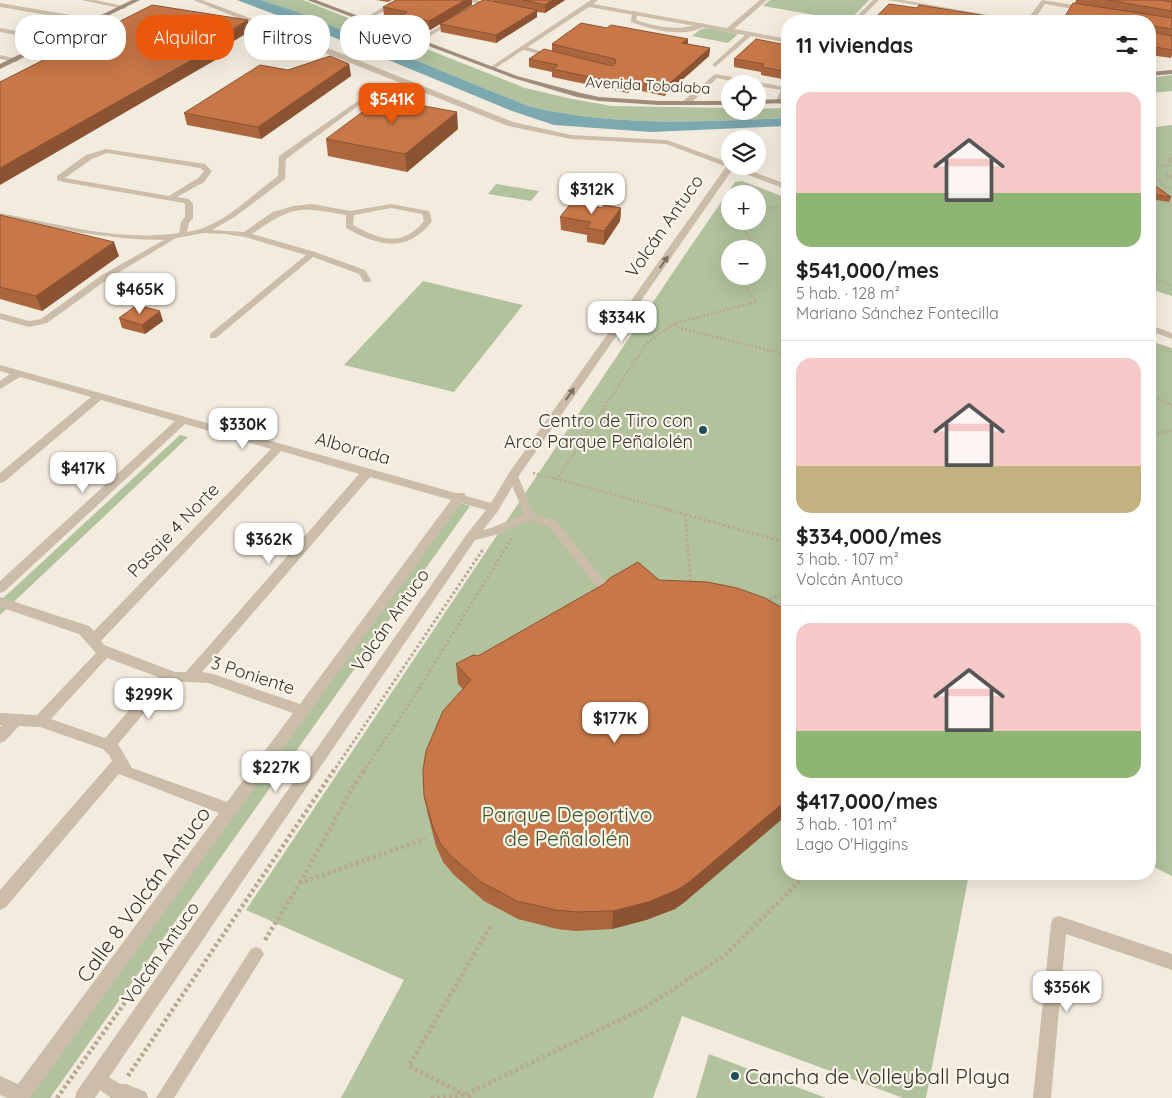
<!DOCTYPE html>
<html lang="es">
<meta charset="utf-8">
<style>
:root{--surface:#fff;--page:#f6f6f6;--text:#222;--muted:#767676;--line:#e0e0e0;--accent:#ea580c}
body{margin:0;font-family:Quicksand,sans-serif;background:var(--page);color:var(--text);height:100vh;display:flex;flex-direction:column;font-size:19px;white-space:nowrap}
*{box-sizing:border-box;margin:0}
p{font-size:16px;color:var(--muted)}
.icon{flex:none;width:28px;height:28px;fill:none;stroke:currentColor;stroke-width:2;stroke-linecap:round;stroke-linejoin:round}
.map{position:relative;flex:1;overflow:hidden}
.details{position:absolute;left:781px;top:15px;width:375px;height:865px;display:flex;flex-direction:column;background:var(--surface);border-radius:20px;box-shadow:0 5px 20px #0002}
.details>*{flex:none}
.banner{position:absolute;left:15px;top:15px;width:475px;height:45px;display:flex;gap:10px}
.fabs{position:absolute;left:721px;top:75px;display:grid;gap:10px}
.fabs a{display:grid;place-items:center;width:45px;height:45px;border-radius:50%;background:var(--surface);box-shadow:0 5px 20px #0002;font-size:25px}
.price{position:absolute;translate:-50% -42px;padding:0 11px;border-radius:10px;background:#fff;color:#222;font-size:16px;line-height:32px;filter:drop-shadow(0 1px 2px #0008)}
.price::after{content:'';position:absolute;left:50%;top:30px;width:15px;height:11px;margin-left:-8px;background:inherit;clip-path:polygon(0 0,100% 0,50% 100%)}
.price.on{background:var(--accent);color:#fff}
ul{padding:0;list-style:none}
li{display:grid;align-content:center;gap:10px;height:265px;padding:0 15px}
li+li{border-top:1px solid var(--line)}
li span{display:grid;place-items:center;height:155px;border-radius:15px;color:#555}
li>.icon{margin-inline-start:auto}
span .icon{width:90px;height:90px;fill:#fffc;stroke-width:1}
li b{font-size:21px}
h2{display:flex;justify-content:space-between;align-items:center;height:60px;padding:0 15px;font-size:21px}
.chip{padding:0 18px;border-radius:20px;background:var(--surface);box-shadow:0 5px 20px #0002;font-size:18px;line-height:45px}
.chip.on{background:var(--accent);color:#fff}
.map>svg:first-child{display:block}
</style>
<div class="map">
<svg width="1172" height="1098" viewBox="0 0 1172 1098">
<rect width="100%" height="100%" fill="#f3ecde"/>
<!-- green -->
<g fill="#b1c29d" fill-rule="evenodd">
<path d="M261,0H303L525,88L572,99L612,106L730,108V111H758V109L787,108V118C701,122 612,127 528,106L295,11Z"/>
<path d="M770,0H869L849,21L763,6Z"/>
<path d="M707,28L738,34L728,43L692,36L701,29Z"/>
<path d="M1172,75V91L1150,93V78Z"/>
<path d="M1172,125V296L1150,289V128Z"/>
<path d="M742,181L787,198L788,874H969L926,1098H903L682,1016L653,1098H341L404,980L246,910L684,256L735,182ZM730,194H758V221H730ZM730,249H758V276H730Z"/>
<path d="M496,184L539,191L531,201L488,194Z"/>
<path d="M423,281L523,305L454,392L344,365Z"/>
<path d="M1150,341L1172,348V876L1150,865Z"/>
<path d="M180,435L188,437L0,615V601Z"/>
<path d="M460,503L470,506L50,1098H29Z"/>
<path d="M709,1054L826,1098H696Z"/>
</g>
<!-- water -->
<path fill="#7ca8b0" d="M237,0H261L295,11L528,106C612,127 701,122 787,118V126L651,132L554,125L512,111L316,30Z"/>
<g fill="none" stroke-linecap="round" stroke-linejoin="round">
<!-- path-far3 -->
<g stroke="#b7a793" stroke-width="2" stroke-dasharray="1 1" stroke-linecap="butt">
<path d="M1172,158L1168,160L1172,163"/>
<path d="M1150,165L1172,166"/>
<path d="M1150,170L1164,186L1172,189"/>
<path d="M1172,176L1165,174L1172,179"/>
<path d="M758,211L776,207L788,212"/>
<path d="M738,221L750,239L746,249"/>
<path d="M738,276L756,301"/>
<path d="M1150,277L1172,286"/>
</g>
<!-- path-far2 -->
<g stroke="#b7a793" stroke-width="2.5" stroke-dasharray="2 2" stroke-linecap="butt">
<path d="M675,324L679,328L788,355"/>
<path d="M1150,394L1172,406"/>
<path d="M1150,435L1172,431"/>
<path d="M533,473L557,479"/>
<path d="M670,510L557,479L646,344L675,323L757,302L756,300"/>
</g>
<!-- path-far1 -->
<g stroke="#b7a793" stroke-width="3" stroke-dasharray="2.5 2.5" stroke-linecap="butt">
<path d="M665,509L788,543"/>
<path d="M685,514L691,585"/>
<path d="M765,601L788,592"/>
<path d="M333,772L484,548"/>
<path d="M363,772L410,703L512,538"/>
</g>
<!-- path -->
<g stroke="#b7a793" stroke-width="4.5" stroke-dasharray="3 3" stroke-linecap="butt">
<path d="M300,883L353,787L364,770"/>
<path d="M265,940L300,883L425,839"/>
<path d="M128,1076L334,770"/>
<path d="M57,1098L133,991"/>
<path d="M431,1098L465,1095L646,1007L725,955L807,874"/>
<path d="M471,1098L409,1066L491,925"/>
</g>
<!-- service -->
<g fill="#cbbda9" fill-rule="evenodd">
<path d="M635,11L638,13L636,20C659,28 680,31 703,23L706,25C685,39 653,30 631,22L632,13Z"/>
<path d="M75,28L104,33L107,35L99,40L96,38L98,36L73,31L72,30Z"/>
<path d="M523,46L554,55L555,56L552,58L521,49V47Z"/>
<path d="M375,89L378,91L377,92L286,159L285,179L236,216L212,230L244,232L273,212L293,206L312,204L350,211L391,204L429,211L432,221C407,254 378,246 346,228V215C298,206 292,206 252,234L315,252L365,270L371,280L370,282H364L359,274L313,257L216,338H210V334L306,255L245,237L225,234L204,233L176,238L108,279L47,323L29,327L0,319V313L29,321L41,319L102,275L164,240C108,240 54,228 0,217V213C58,224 120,242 179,233L181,222L185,217V204L184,203L63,182L57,180V176L86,155L106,149L205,164L212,171L204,182L177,197L189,199L193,204V218L189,223L187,232C223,227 250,196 278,176L279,156ZM107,153L200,168L204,171L198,178L169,196L65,178L92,159ZM391,208L422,214L424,221C402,248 380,240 353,225L354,215Z"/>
<path d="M513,473L518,476L534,514L557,521L605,582L610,594L604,602H596L594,599L598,593L596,586L549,527L530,520L499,534L471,541L467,540L465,537L467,534L491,528L524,514L508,476Z"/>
<path d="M256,947L261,949L264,954L261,959L174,1098H156L251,949Z"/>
<path d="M98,1070L120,1084H126L146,1092L148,1098H111L92,1084L90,1078L92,1072Z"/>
</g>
<!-- minor -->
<g fill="#cbbda9" fill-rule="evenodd">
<path d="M81,0H95L127,7L124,9Z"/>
<path d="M396,0H404L366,21L361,20Z"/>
<path d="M462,0H476L498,5L495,7Z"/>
<path d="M591,0H598L593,4L727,28L760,0H767L734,29L788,39V43L751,36L715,67L713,66V64L745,35L589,7L494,69L489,68Z"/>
<path d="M873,0H879L858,21H852Z"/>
<path d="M887,0H902L1024,21H1011Z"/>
<path d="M1042,0L1086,7L1089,9L1086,11L1045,4L1035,18L1051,21H1026Z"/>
<path d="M0,3L94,19L97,21L94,23L0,7Z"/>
<path d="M452,19L457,20L420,42L415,41Z"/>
<path d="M0,28L55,38L58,40L55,42L0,32Z"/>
<path d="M0,55L18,59L19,60L16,62L0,59Z"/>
<path d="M715,74L785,87H788C788,93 784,103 779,104L775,102L781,90L758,86V84H745L717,78L689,105H683V101Z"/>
<path d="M728,164L735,166L518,477L498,511L475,540L95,1098H75L77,1091L467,534L486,510L461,503L30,1098H7L0,1095V1076L18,1084L219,813L119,774L6,907L0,910V890L112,761L109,755L103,749L40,727L19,726L5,741L0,743V727L2,725H0V713L37,715L96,653L79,634L0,607V597L89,626L94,631L271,449L185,424L5,591L0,593V581L175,421L101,400L4,482L0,483V473L91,397L20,377L0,389V381L10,374L0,371V365L456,493H464L466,496L491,503L509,473ZM281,451L359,474L186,672H175L104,645L101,641ZM370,477L451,500L300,704L213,674L202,672ZM107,658L158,677L105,738L51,719ZM171,681L208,683L293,713L227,802L132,768L118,744Z"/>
<path d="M1059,916L1172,954V970L1066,934L1051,1098H1033L1051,924L1053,918Z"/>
</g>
<!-- tertiary -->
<g fill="#cbbda9" fill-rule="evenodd">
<path d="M193,0H202L285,31L513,122L571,135L667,140L730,163V166H738L788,185V190L666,144L571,139L508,126Z"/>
<path d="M1150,325L1172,333V339L1150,331Z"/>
</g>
<!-- secondary -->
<g fill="#9f8c7b" fill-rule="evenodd">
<path d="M132,0H140L0,69V64Z"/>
<path d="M307,0H316L517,76L581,93L599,97L659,101H730V105H659L599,101L577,97L513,78Z"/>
<path d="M1172,70V74L1150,76V72Z"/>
<path d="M788,99V103L758,104V100Z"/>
</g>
</g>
<!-- wall -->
<g fill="#ab663e">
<path d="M376,0H392L388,2Z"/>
<path d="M492,0H565L545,13L537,12V17L496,43L441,32L440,24L493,1Z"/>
<path d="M1076,0H1172V55L1171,58L1150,55V21L1075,3Z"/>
<path d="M472,5L430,30L402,24L401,20L384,16L383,7Z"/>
<path d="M607,28L688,39V44L710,48L709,56L664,96L633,89L628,93L552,77V72L529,67V59L552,51V44Z"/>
<path d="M788,43V80L761,75V72L734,67V59L786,45Z"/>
<path d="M349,64L351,76L261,139L187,125L184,113L288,70Z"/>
<path d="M407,103L458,129L407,172L328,156L326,139Z"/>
<path d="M1150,182L1171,197L1169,202L1150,199Z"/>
<path d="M602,208H621L620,221L604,245L587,242V235L561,230L560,217Z"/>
<path d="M0,215L119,256L42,311L0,299Z"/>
<path d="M119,318L163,321L145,334L122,328Z"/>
<path d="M456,664L686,901L675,909L646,920L612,929L576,931L557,929L518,919L484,901L454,875L443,862L436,846L428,815L424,796L463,689L458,684Z"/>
</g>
<!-- shaded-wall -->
<g fill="#8b5332">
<path d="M465,0H472V5L430,30L429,21Z"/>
<path d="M552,0H565L545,13V5Z"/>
<path d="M537,10V17L496,43V35Z"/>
<path d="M248,20L250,31L223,48L224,55L0,185V168Z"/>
<path d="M688,39L687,46L682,43Z"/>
<path d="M710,48L709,56L664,96V88Z"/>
<path d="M349,64L351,76L261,139L258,127Z"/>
<path d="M633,81V89L628,93V85Z"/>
<path d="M457,112L458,129L407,172L405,154Z"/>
<path d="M621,208L620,221L604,245V231Z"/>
<path d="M114,242L119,256L42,311L36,296Z"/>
<path d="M160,311L163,321L145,334L142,325Z"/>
<path d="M788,799V814L686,901L675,909L646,920L612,929L613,911Z"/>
</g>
<!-- building -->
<g fill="#c77748" stroke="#8b5332">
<path d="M396,0H465L429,21L401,15L407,12L383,7Z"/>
<path d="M483,0H487L537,10L496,35L440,24Z"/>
<path d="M523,0H552L545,5Z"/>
<path d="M1107,0H1160L1172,2V11Z"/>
<path d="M1073,3L1172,18V29L1153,26L1151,32L1172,36V50L1150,46V21H1062Z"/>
<path d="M889,4L917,8L919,5L999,18L997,21H872Z"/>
<path d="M152,5L248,20L212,40L222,43L0,168V82Z"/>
<path d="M581,23L607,28L611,25L688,39L682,43L710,48L664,88L633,81L628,85L552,69L558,65L529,59L544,49L612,66L616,63L615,59L552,44Z"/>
<path d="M756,39L786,45L788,43V72L762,67L764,64L734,59Z"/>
<path d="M330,56L349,64L258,127L184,113L260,65L288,70Z"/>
<path d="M385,95L407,99L402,102L457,112L405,154L326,139Z"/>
<path d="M1150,182L1171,197L1150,194Z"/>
<path d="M572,202L602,208L604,205L621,208L604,231L587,228L591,222L560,217Z"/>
<path d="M0,215L114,242L36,296L0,287Z"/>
<path d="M137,305L160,311L142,325L119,318Z"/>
<path d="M638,562L659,580L707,582L737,588L765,598L788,611V799L688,883L677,890L648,902L613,911L576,912L556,910L517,901L481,882L451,856L440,843L433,827L424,796L423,770L426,751L443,711L471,680L456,664L473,655L478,656L604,584L610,578Z"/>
</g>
<!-- one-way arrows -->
<defs><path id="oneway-solid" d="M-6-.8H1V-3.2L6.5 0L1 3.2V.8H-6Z" transform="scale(1.25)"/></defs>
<g fill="#7a6f63">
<use href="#oneway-solid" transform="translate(664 262) rotate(-55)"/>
<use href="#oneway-solid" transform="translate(570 394) rotate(-55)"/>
</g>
<!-- markers -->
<g fill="#1e4f5b" stroke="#faf5ea" stroke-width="2">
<circle cx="703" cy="430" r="5"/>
<circle cx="735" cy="1076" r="5"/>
</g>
<g text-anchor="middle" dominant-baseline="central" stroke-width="4.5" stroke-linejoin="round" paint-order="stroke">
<!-- far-street labels -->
<g font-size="15" fill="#383029" stroke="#faf5ea">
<text transform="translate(648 85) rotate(3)">Avenida Tobalaba</text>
</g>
<!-- street labels -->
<g font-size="18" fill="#383029" stroke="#faf5ea">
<text transform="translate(664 226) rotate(-55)">Volcán Antuco</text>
<text transform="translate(353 448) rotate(16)">Alborada</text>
<text transform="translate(173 530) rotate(-46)">Pasaje 4 Norte</text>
<text transform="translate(390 620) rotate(-55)">Volcán Antuco</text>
<text transform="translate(253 675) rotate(18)">3 Poniente</text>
<text transform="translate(160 953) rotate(-55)">Volcán Antuco</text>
</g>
<!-- poi labels -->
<g font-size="18" fill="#383029" stroke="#faf5ea" text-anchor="end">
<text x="693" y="420">Centro de Tiro con<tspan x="693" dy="21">Arco Parque Peñalolén</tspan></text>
</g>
<!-- near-park labels -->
<g font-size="21" fill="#42572d" stroke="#faf5ea">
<text x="567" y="814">Parque Deportivo<tspan x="567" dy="24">de Peñalolén</tspan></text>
</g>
<!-- near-street labels -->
<g font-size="21" fill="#383029" stroke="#faf5ea">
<text transform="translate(143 894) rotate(-54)">Calle 8 Volcán Antuco</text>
</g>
<!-- near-poi labels -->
<g font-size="21" fill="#383029" stroke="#faf5ea" text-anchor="start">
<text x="745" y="1076">Cancha de Volleyball Playa</text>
</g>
</g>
</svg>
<div class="fabs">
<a><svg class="icon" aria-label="locate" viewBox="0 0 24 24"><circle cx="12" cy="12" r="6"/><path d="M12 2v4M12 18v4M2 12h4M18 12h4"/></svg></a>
<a><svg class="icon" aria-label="layers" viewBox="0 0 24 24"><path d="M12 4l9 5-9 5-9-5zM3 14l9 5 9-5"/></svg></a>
<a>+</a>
<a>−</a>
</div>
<b class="price on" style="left:392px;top:125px">$541K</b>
<b class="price" style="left:592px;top:215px">$312K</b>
<b class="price" style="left:140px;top:315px">$465K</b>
<b class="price" style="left:622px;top:343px">$334K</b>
<b class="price" style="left:243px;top:450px">$330K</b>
<b class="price" style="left:83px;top:494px">$417K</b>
<b class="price" style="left:269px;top:565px">$362K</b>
<b class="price" style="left:149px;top:720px">$299K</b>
<b class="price" style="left:615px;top:744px">$177K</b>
<b class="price" style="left:276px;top:793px">$227K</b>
<b class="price" style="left:1067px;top:1013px">$356K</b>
<div class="banner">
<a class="chip">Comprar</a>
<a class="chip on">Alquilar</a>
<a class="chip">Filtros</a>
<a class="chip">Nuevo</a>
</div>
<section class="details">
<h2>11 viviendas<svg class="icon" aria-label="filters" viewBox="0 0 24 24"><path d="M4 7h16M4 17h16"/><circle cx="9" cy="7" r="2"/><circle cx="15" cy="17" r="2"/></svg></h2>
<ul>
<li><span style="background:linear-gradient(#f6c9c9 65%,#8fb573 0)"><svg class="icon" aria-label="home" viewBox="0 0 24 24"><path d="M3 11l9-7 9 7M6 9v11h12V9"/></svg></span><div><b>$541,000/mes</b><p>5 hab. · 128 m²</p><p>Mariano Sánchez Fontecilla</p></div></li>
<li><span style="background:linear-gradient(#f6c9c9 70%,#c2b280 0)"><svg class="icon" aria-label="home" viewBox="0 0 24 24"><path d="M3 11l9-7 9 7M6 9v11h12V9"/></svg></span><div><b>$334,000/mes</b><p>3 hab. · 107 m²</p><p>Volcán Antuco</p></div></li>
<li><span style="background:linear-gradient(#f6c9c9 70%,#8fb573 0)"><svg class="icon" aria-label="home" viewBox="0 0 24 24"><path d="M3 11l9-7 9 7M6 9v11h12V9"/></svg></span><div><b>$417,000/mes</b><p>3 hab. · 101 m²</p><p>Lago O'Higgins</p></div></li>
</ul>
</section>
</div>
